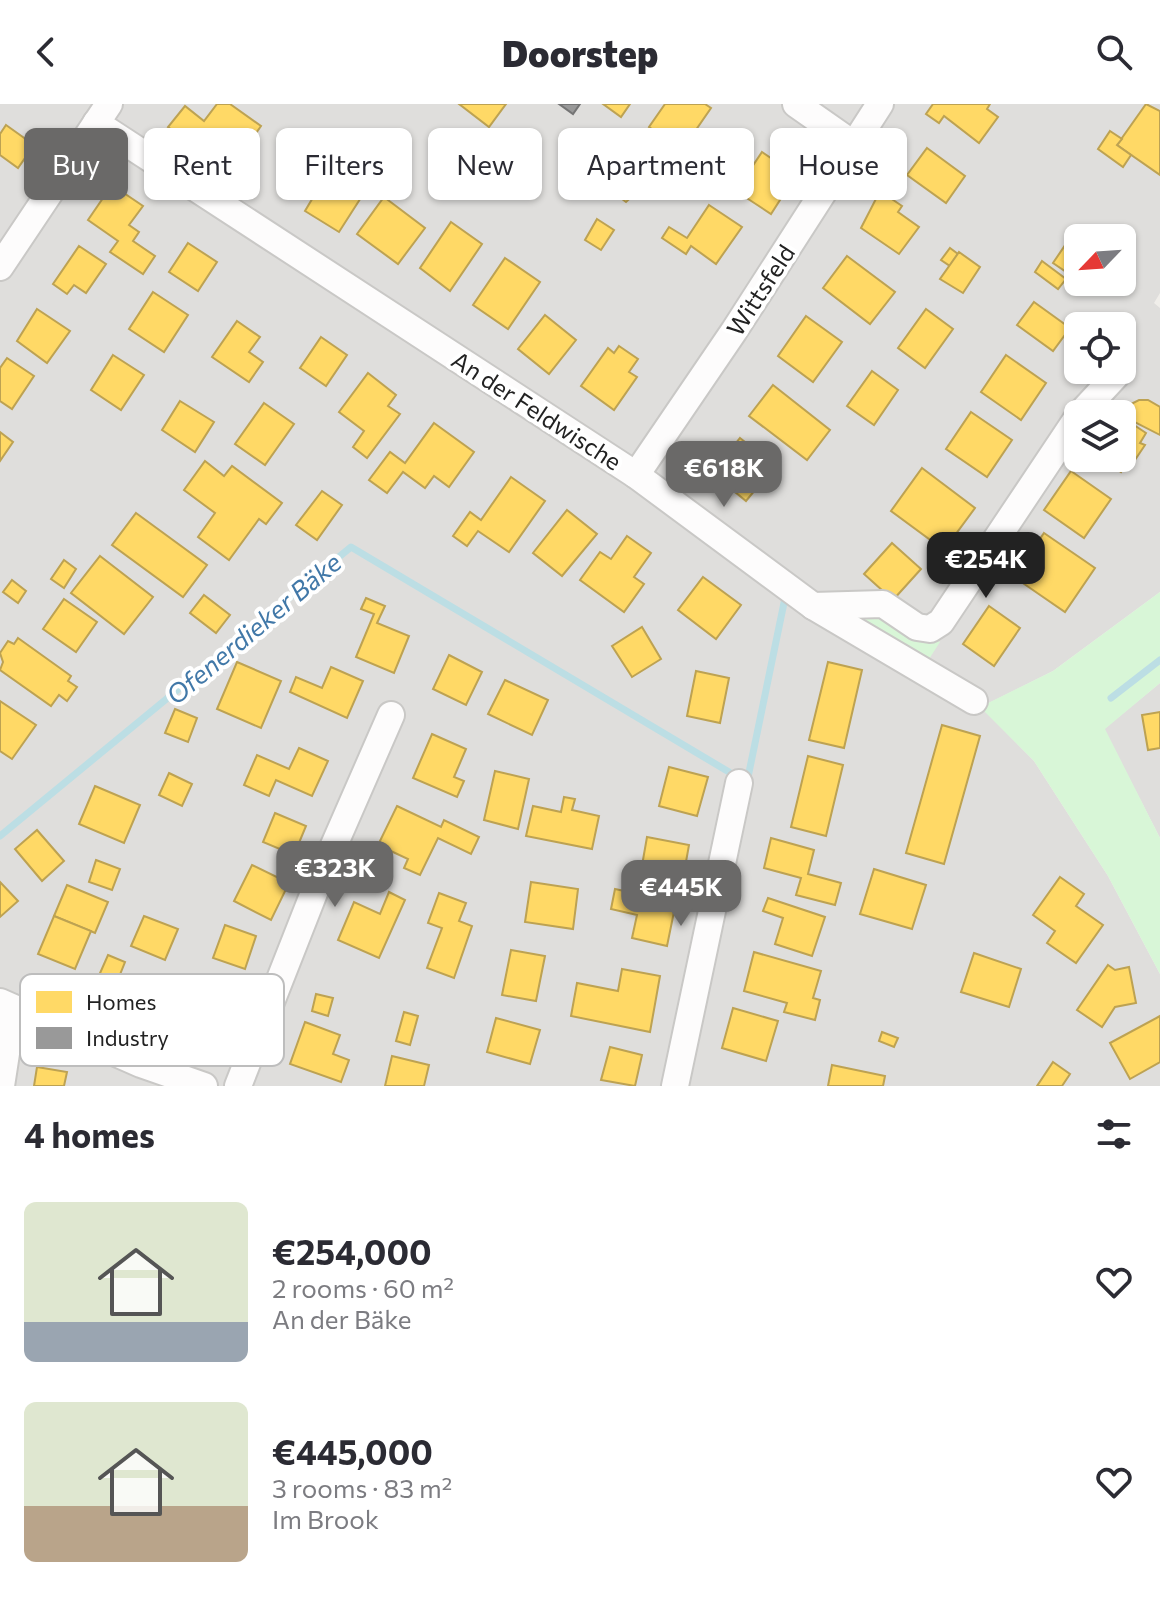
<!DOCTYPE html>
<meta charset="utf-8">
<style>
:root{--surface:#fff;--page:#f2f2f3;--text:#2b2b33;--muted:#7c7c81;--accent:#6a6968}
body{margin:0;font-family:Commissioner,sans-serif;background:var(--page);color:var(--text);height:100vh;display:flex;flex-direction:column;font-size:30px;white-space:nowrap}
*{box-sizing:border-box;margin:0}
p{font-size:26px;color:var(--muted)}
.icon{flex:none;width:44px;height:44px;fill:none;stroke:currentColor;stroke-width:2;stroke-linecap:round;stroke-linejoin:round}
.map{position:relative;height:982px;overflow:hidden}
.sheet{display:flex;flex-direction:column;background:var(--surface);flex:1}
.sheet>*{flex:none}
.banner{position:absolute;left:24px;top:24px;width:1112px;height:72px;display:flex;gap:16px}
.needle{width:52px;rotate:245deg}
.fabs{position:absolute;left:1064px;top:120px;display:grid;gap:16px}
.fabs a{display:grid;place-items:center;width:72px;height:72px;border-radius:12px;background:var(--surface);box-shadow:0 2px 6px #0004;font-size:40px}
.price{position:absolute;translate:-50% -68px;padding:0 18px;border-radius:16px;background:var(--accent);color:#fff;font-size:26px;line-height:52px;filter:drop-shadow(0 2px 4px #0008)}
.price::after{content:'';position:absolute;left:50%;top:48px;width:24px;height:18px;margin-left:-12px;background:inherit;clip-path:polygon(0 0,100% 0,50% 100%)}
.price.active{background:#222;color:#fff}
ul{padding:0;list-style:none}
li{display:flex;align-items:center;gap:24px;height:200px;padding:0 24px}
li span{display:grid;place-items:center;flex:none;width:224px;height:160px;border-radius:12px;color:#555}
li>.icon{margin-inline-start:auto}
span .icon{width:96px;height:96px;fill:#fffc;stroke-width:1}
li b{font-size:34px}
h2{display:flex;justify-content:space-between;align-items:center;height:96px;padding:0 24px;font-size:34px}
.tag{padding:0 28px;border-radius:12px;background:var(--surface);box-shadow:0 2px 6px #0004;font-size:28px;line-height:72px}
.tag.active{background:var(--accent);color:#fff}
header{display:flex;justify-content:space-between;align-items:center;height:104px;padding:0 24px;background:var(--surface);font-size:36px;font-weight:800}
.map>svg:first-child{display:block}
</style>
<header><svg class="icon" aria-label="back" viewBox="0 0 24 24"><path d="M15 5l-7 7 7 7"/></svg>Doorstep<svg class="icon" aria-label="search" viewBox="0 0 24 24"><circle cx="10" cy="10" r="6"/><path d="M15 15l6 6"/></svg></header>
<div class="map">
<svg width="1160" height="982" viewBox="0 0 1160 982">
<rect width="100%" height="100%" fill="#f0eeea"/>
<!-- residential -->
<g fill="#dfdedc" fill-rule="evenodd">
<path d="M0,0H1160V189L1154,199L1160,204V488L1053,567L981,603L1034,657L1108,772L1160,870V982H0ZM1078,134H1122V178H1078ZM1078,222H1122V266H1078ZM1078,310H1122V354H1078Z"/>
<path d="M1160,579V734L1104,625Z"/>
</g>
<!-- park -->
<g fill="#d8f6d7">
<path d="M1160,488V579L1105,625L1160,734V870L1108,772L1034,657L980,603L1053,567Z"/>
<path d="M871,500L940,538L922,566L813,502Z"/>
</g>
<!-- homes -->
<g fill="#ffd966" stroke="#bda252" stroke-width="2">
<path d="M217,0H230L261,22L229,68L168,23L185,2L204,17Z"/>
<path d="M459,0H506L489,23Z"/>
<path d="M603,0H630L621,13Z"/>
<path d="M665,0H705L711,4L682,46L649,23Z"/>
<path d="M933,0H990L987,5L998,13L979,39L944,12L939,19L926,10Z"/>
<path d="M1146,0L1160,7V71L1117,41Z"/>
<path d="M6,21L34,41L18,64L0,51V30Z"/>
<path d="M1110,27L1122,35L1117,41L1131,51L1123,63L1098,45Z"/>
<path d="M631,44L654,58L645,69L652,74L626,98L604,81Z"/>
<path d="M927,44L965,72L946,99L907,71Z"/>
<path d="M762,48L796,71L771,110L736,87Z"/>
<path d="M327,70L362,92L339,128L305,107Z"/>
<path d="M112,81L143,102L129,121L139,128L133,137L155,152L143,170L110,148L118,137L88,116Z"/>
<path d="M880,87L902,102L898,108L919,123L899,150L861,124Z"/>
<path d="M384,93L425,124L398,160L357,130Z"/>
<path d="M709,101L742,123L716,160L691,142L686,150L662,134L669,123L687,134Z"/>
<path d="M597,115L614,126L601,146L585,136Z"/>
<path d="M451,118L482,140L450,187L420,164Z"/>
<path d="M1074,128L1083,134H1078V176L1053,159Z"/>
<path d="M188,139L217,158L198,187L169,168Z"/>
<path d="M79,142L106,160L86,189L74,181L67,190L53,180Z"/>
<path d="M950,144L958,150L950,162L941,156Z"/>
<path d="M959,148L980,163L963,189L940,175Z"/>
<path d="M847,152L895,188L870,220L823,184Z"/>
<path d="M505,154L540,178L508,225L473,201Z"/>
<path d="M1042,157L1066,175L1058,185L1035,168Z"/>
<path d="M153,188L188,211L164,248L129,225Z"/>
<path d="M1034,198L1070,224L1053,247L1017,221Z"/>
<path d="M37,205L70,227L47,259L17,237Z"/>
<path d="M926,205L953,225L925,264L898,244Z"/>
<path d="M545,211L576,236L549,270L518,245Z"/>
<path d="M806,212L842,238L813,278L778,252Z"/>
<path d="M237,217L260,233L249,248L263,258L249,278L212,253Z"/>
<path d="M321,233L347,251L326,282L300,264Z"/>
<path d="M619,242L638,255L629,268L637,273L614,306L581,282L608,244L614,249Z"/>
<path d="M113,251L144,271L121,306L91,286Z"/>
<path d="M1006,251L1046,279L1021,316L981,288Z"/>
<path d="M7,254L34,272L12,305L0,297V264Z"/>
<path d="M872,267L898,286L874,321L847,302Z"/>
<path d="M368,269L396,291L388,302L400,310L367,354L353,343L364,327L339,308Z"/>
<path d="M773,281L830,326L807,356L749,312Z"/>
<path d="M1139,296H1148L1160,303V331L1115,308Z"/>
<path d="M180,297L214,318L195,348L162,326Z"/>
<path d="M264,299L294,320L265,361L235,340Z"/>
<path d="M971,308L1012,336L987,373L946,345Z"/>
<path d="M1122,313L1146,329L1140,339L1145,341L1133,359L1128,356L1121,368L1100,354H1122Z"/>
<path d="M434,319L474,348L449,383L434,372L425,384L403,368L387,389L369,376L390,348L405,359Z"/>
<path d="M0,328L13,338L0,357Z"/>
<path d="M740,334L775,362L746,397L712,369Z"/>
<path d="M205,357L224,372L232,362L282,399L266,420L259,415L229,456L198,433L215,409L184,386Z"/>
<path d="M922,364L975,404L944,446L891,407Z"/>
<path d="M1071,367L1111,395L1084,434L1044,406Z"/>
<path d="M511,373L545,397L509,448L478,427L467,442L453,432L470,408L481,416Z"/>
<path d="M322,387L342,401L317,436L296,421Z"/>
<path d="M567,406L597,430L562,472L533,449Z"/>
<path d="M136,409L207,461L183,493L112,441Z"/>
<path d="M1044,429L1095,464L1065,508L1014,473Z"/>
<path d="M627,432L651,449L634,473L644,480L624,508L580,476L600,448L611,455Z"/>
<path d="M892,439L921,465L893,496L864,470Z"/>
<path d="M100,452L153,493L124,530L71,489Z"/>
<path d="M64,456L76,465L64,484L51,475Z"/>
<path d="M703,473L741,501L716,535L678,506Z"/>
<path d="M12,476L26,487L18,499L3,488Z"/>
<path d="M204,491L230,511L216,529L190,509Z"/>
<path d="M366,494L385,502L377,519L409,532L394,569L356,553L374,510L361,505Z"/>
<path d="M64,495L97,518L76,548L43,525Z"/>
<path d="M989,502L1020,524L994,562L963,540Z"/>
<path d="M642,523L661,555L632,573L612,542Z"/>
<path d="M18,534L71,572L68,577L77,583L67,597L59,591L51,602L0,566L3,558L0,549L8,537L14,540Z"/>
<path d="M449,551L482,568L466,601L433,585Z"/>
<path d="M237,558L281,577L261,624L217,605Z"/>
<path d="M828,558L862,566L844,644L809,636Z"/>
<path d="M331,563L363,577L347,614L290,588L296,573L322,584Z"/>
<path d="M696,567L729,574L720,619L687,612Z"/>
<path d="M505,576L548,596L532,631L488,610Z"/>
<path d="M0,597L36,621L12,655L0,647Z"/>
<path d="M175,605L197,614L188,638L165,629Z"/>
<path d="M1160,608V644L1148,646L1142,611Z"/>
<path d="M942,621L980,632L944,760L906,749Z"/>
<path d="M432,630L466,645L454,673L464,677L457,693L413,674Z"/>
<path d="M299,644L328,657L312,692L276,676L269,692L244,681L257,651L289,665Z"/>
<path d="M808,652L843,661L826,732L791,723Z"/>
<path d="M669,663L708,673L697,712L659,702Z"/>
<path d="M495,667L529,675L518,725L484,716Z"/>
<path d="M169,669L192,680L182,702L159,691Z"/>
<path d="M95,682L140,701L124,739L79,720Z"/>
<path d="M564,693L575,695L572,706L599,712L592,745L526,732L533,702L561,708Z"/>
<path d="M397,702L441,723L444,716L479,733L471,750L438,734L420,771L404,764L408,755L378,741Z"/>
<path d="M275,709L306,722L294,751L263,738Z"/>
<path d="M37,726L64,757L42,777L15,745Z"/>
<path d="M647,733L689,741L682,780L640,773Z"/>
<path d="M771,734L814,746L808,770L841,779L835,801L796,791L801,774L764,764Z"/>
<path d="M96,756L120,765L112,786L89,778Z"/>
<path d="M252,761L289,779L271,816L234,797Z"/>
<path d="M874,765L926,781L912,825L860,810Z"/>
<path d="M1060,773L1084,790L1076,802L1103,821L1076,859L1047,839L1055,827L1033,811Z"/>
<path d="M0,778L18,797L0,813Z"/>
<path d="M531,778L578,785L573,825L525,818Z"/>
<path d="M67,781L108,798L95,829L54,812Z"/>
<path d="M615,785L676,798L667,842L632,834L637,811L611,805Z"/>
<path d="M389,788L405,796L379,854L338,836L354,798L380,810Z"/>
<path d="M439,789L466,799L459,817L472,822L454,874L427,864L442,824L428,819Z"/>
<path d="M768,794L825,813L812,852L775,840L783,814L763,807Z"/>
<path d="M54,812L91,827L75,865L38,850Z"/>
<path d="M144,812L178,825L165,856L131,842Z"/>
<path d="M225,821L256,832L245,865L213,854Z"/>
<path d="M511,846L545,852L536,897L502,891Z"/>
<path d="M754,848L821,867L813,894L820,896L815,916L784,908L787,899L744,887Z"/>
<path d="M974,849L1021,865L1009,903L961,888Z"/>
<path d="M108,851L125,858L115,883L97,876Z"/>
<path d="M1108,861L1115,866L1129,863L1136,899L1115,903L1102,923L1077,906Z"/>
<path d="M622,865L660,872L650,928L571,912L577,879L618,887Z"/>
<path d="M316,890L333,894L328,912L312,907Z"/>
<path d="M733,904L778,917L766,957L722,944Z"/>
<path d="M404,908L418,912L410,941L396,937Z"/>
<path d="M1160,912V958L1130,975L1110,939Z"/>
<path d="M496,914L540,926L530,960L487,948Z"/>
<path d="M305,918L340,931L333,950L349,956L341,978L290,960Z"/>
<path d="M882,928L898,934L894,943L879,937Z"/>
<path d="M610,943L642,951L635,982L601,976Z"/>
<path d="M392,952L429,961L424,982H385Z"/>
<path d="M1053,958L1070,970L1062,982H1037Z"/>
<path d="M832,961L885,972L883,982H828Z"/>
<path d="M37,963L67,968L64,982H34Z"/>
</g>
<!-- industry -->
<g fill="#999" stroke="#757575" stroke-width="2">
<path d="M559,0H580L573,10Z"/>
<path d="M666,50L683,63L667,89L654,80L663,66L658,61Z"/>
</g>
<g fill="none" stroke-linecap="round" stroke-linejoin="round">
<!-- stream -->
<g stroke="#bcdee4" stroke-width="7">
<path d="M1111,594L1160,556"/>
<path d="M747,678L785,494L788,495"/>
<path d="M0,732L351,443L729,668"/>
</g>
<defs>
<g id="minor">
<path d="M796,0L853,40"/>
<path d="M96,19L636,371L813,502L974,597"/>
<path d="M0,163L109,0"/>
<path d="M1080,310L1121,266"/>
<path d="M636,371L734,227L880,0"/>
<path d="M813,502L883,500L917,523L930,525L941,518L1078,313"/>
<path d="M0,898L141,960L204,982"/>
<path d="M1,982L13,904"/>
<path d="M238,982L321,771L391,611"/>
<path d="M675,982L739,679"/>
</g>
</defs>
<!-- minor casing -->
<use href="#minor" stroke="#c9c8c6" stroke-width="30"/>
<!-- minor -->
<use href="#minor" stroke="#fdfcfc" stroke-width="26"/>
</g>
<g text-anchor="middle" dominant-baseline="central" stroke-width="8" stroke-linejoin="round" paint-order="stroke">
<!-- street labels -->
<g font-size="24" fill="#222" stroke="#fff">
<text transform="translate(760 186) rotate(-57)">Wittsfeld</text>
<text transform="translate(537 306) rotate(33)">An der Feldwische</text>
</g>
<!-- water labels -->
<g font-size="26" font-style="italic" fill="#4178a8" stroke="#fff">
<text transform="translate(253 524) rotate(-40)">Ofenerdieker Bäke</text>
</g>
</g>
<!-- legend -->
<rect x="20" y="870" width="264" height="92" rx="12" fill="#fff" stroke="#bdbdbd" stroke-width="2"/>
<rect x="36" y="887" width="36" height="22" fill="#ffd966"/>
<rect x="36" y="923" width="36" height="22" fill="#999"/>
<g font-size="22" fill="#222">
<text x="86" y="906">Homes</text>
<text x="86" y="942">Industry</text>
</g>
</svg>
<div class="fabs">
<a><svg class="needle" viewBox="-14 -14 28 28"><path d="M0-13l5 13h-10z" fill="#e53935"/><path d="M0 13l5-13h-10z" fill="#7c7c81"/></svg></a>
<a><svg class="icon" aria-label="locate" viewBox="0 0 24 24"><circle cx="12" cy="12" r="6"/><path d="M12 2v4M12 18v4M2 12h4M18 12h4"/></svg></a>
<a><svg class="icon" aria-label="layers" viewBox="0 0 24 24"><path d="M12 4l9 5-9 5-9-5zM3 14l9 5 9-5"/></svg></a>
</div>
<b class="price" style="left:724px;top:405px">€618K</b>
<b class="price active" style="left:986px;top:496px">€254K</b>
<b class="price" style="left:335px;top:805px">€323K</b>
<b class="price" style="left:681px;top:824px">€445K</b>
<div class="banner">
<a class="tag active">Buy</a>
<a class="tag">Rent</a>
<a class="tag">Filters</a>
<a class="tag">New</a>
<a class="tag">Apartment</a>
<a class="tag">House</a>
</div>
</div>
<section class="sheet">
<h2>4 homes<svg class="icon" aria-label="filters" viewBox="0 0 24 24"><path d="M4 7h16M4 17h16"/><circle cx="9" cy="7" r="2"/><circle cx="15" cy="17" r="2"/></svg></h2>
<ul>
<li><span style="background:linear-gradient(#dfe7d0 75%,#9aa5b1 0)"><svg class="icon" aria-label="home" viewBox="0 0 24 24"><path d="M3 11l9-7 9 7M6 9v11h12V9"/></svg></span><div><b>€254,000</b><p>2 rooms · 60 m²</p><p>An der Bäke</p></div><svg class="icon" aria-label="heart" viewBox="0 0 24 24"><path d="M12 20l-8-8c-3-5 5-10 8-4 3-6 11-1 8 4z"/></svg></li>
<li><span style="background:linear-gradient(#dfe7d0 65%,#b9a48a 0)"><svg class="icon" aria-label="home" viewBox="0 0 24 24"><path d="M3 11l9-7 9 7M6 9v11h12V9"/></svg></span><div><b>€445,000</b><p>3 rooms · 83 m²</p><p>Im Brook</p></div><svg class="icon" aria-label="heart" viewBox="0 0 24 24"><path d="M12 20l-8-8c-3-5 5-10 8-4 3-6 11-1 8 4z"/></svg></li>
</ul>
</section>
